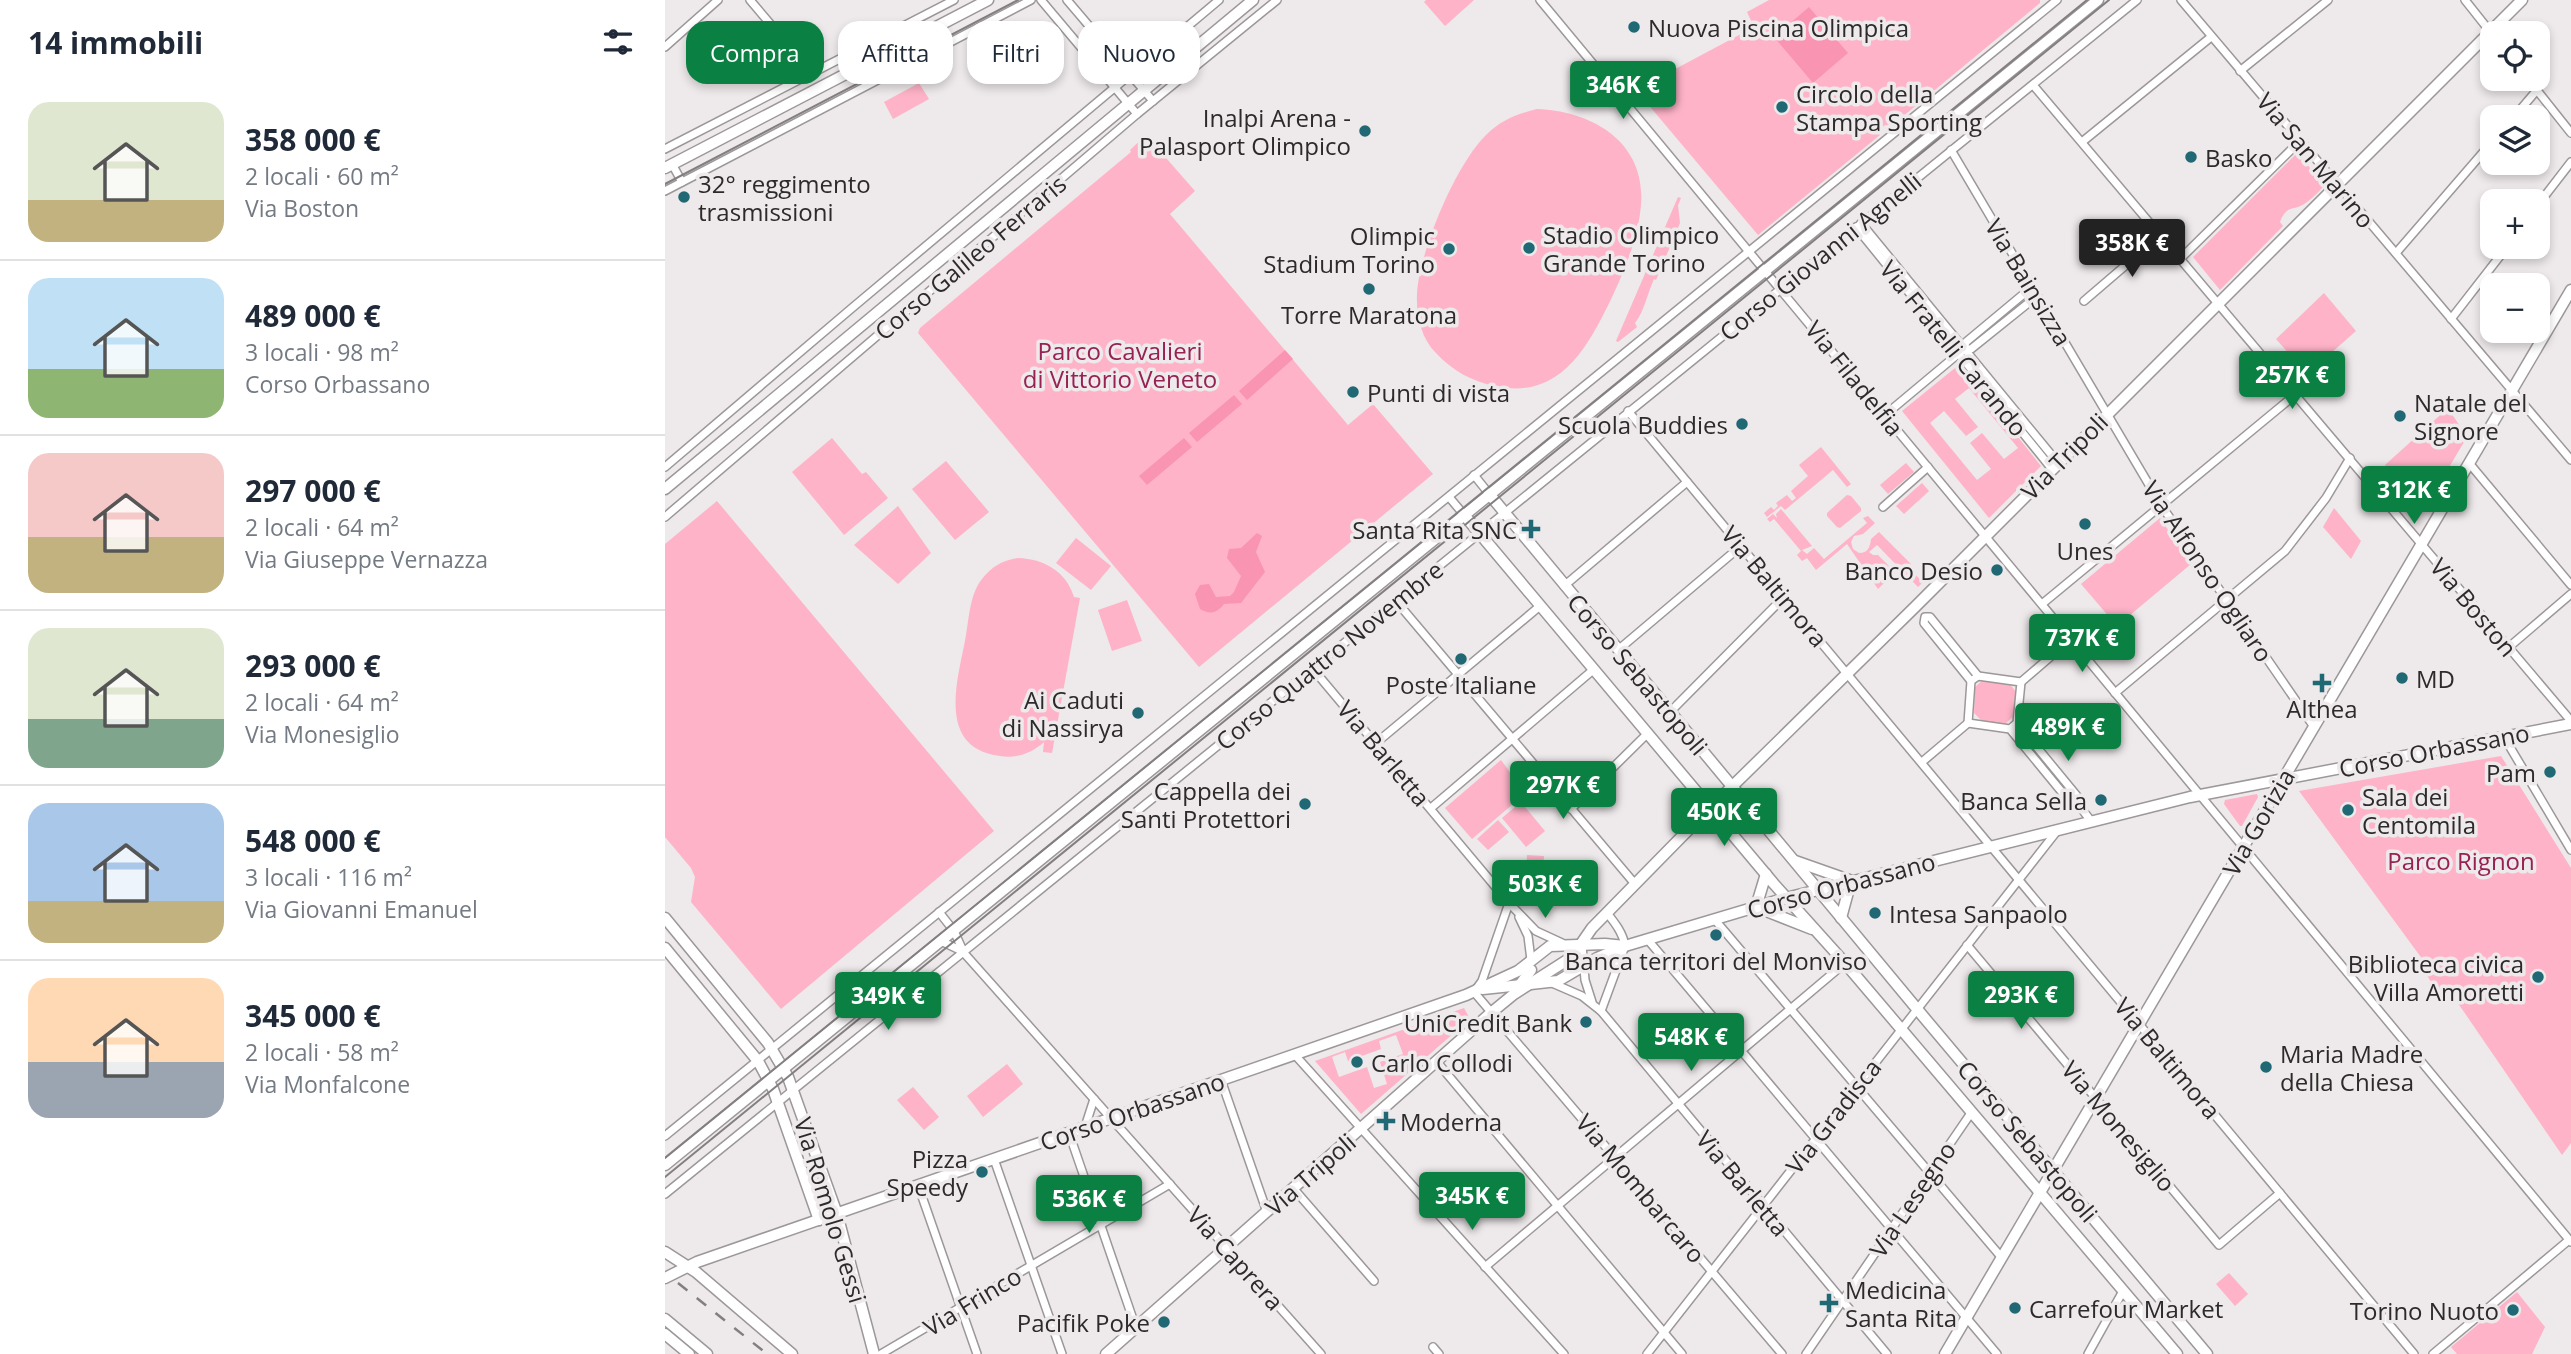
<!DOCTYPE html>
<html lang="it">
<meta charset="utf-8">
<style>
:root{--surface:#fff;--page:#f2f2f3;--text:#1f2937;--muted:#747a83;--line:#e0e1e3;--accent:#0b8043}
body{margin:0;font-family:"Open Sans",sans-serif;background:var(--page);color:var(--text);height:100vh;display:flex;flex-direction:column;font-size:26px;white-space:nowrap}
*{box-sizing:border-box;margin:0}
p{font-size:23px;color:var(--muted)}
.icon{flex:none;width:38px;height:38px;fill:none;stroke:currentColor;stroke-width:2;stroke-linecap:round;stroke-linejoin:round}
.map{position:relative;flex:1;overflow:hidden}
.side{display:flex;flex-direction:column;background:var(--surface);width:665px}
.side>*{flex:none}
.guide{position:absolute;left:21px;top:21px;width:665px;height:63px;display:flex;gap:14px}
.fabs{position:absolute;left:1815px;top:21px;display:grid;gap:14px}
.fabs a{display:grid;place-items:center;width:70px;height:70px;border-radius:14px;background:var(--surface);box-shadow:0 4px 10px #0003;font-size:35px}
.price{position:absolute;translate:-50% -60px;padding:0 16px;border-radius:7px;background:var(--accent);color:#fff;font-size:23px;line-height:46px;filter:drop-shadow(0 2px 4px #0008)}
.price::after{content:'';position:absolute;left:50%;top:42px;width:21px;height:16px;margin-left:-10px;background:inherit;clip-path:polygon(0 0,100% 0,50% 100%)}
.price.selected{background:#222;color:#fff}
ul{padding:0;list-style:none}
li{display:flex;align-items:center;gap:21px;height:175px;padding:0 28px}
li+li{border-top:2px solid var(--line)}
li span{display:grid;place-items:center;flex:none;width:196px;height:140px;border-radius:21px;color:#555}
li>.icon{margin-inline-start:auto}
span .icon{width:84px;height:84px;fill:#fffc;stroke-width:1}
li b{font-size:30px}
h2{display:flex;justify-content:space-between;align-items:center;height:84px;padding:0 28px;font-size:30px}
.pill{padding:0 24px;border-radius:21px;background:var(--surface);box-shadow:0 4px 10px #0003;font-size:24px;line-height:63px}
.pill.selected{background:var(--accent);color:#fff}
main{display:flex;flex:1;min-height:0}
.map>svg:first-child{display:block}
</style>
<main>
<section class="side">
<h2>14 immobili<svg class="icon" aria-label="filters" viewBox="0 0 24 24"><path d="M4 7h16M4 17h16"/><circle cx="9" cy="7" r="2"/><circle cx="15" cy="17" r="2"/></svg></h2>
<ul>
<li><span style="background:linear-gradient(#dfe7d0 70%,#c2b280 0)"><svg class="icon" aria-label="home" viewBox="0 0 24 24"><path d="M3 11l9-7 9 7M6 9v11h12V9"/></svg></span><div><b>358 000 €</b><p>2 locali · 60 m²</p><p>Via Boston</p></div></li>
<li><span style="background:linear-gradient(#bfe0f5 65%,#8fb573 0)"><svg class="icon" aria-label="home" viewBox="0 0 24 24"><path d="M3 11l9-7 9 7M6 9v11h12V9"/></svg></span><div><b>489 000 €</b><p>3 locali · 98 m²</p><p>Corso Orbassano</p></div></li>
<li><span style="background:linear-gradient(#f6c9c9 60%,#c2b280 0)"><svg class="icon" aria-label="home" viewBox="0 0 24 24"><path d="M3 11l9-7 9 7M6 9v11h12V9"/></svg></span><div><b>297 000 €</b><p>2 locali · 64 m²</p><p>Via Giuseppe Vernazza</p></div></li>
<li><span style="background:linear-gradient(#dfe7d0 65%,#7fa58c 0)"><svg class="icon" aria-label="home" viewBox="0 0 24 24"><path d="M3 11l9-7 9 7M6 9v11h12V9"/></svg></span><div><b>293 000 €</b><p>2 locali · 64 m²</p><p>Via Monesiglio</p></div></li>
<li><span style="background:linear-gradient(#a9c7e8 70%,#c2b280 0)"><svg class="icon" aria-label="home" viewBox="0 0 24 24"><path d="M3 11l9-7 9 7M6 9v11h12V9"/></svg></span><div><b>548 000 €</b><p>3 locali · 116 m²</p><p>Via Giovanni Emanuel</p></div></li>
<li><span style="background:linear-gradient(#ffd9b3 60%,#9aa5b1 0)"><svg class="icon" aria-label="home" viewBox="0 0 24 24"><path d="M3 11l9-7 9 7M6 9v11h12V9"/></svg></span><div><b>345 000 €</b><p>2 locali · 58 m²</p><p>Via Monfalcone</p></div></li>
</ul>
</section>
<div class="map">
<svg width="1906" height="1354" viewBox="0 0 1906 1354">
<rect width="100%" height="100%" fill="#eee9ea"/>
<!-- green -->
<g fill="#feb3c8" fill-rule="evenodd">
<path d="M761,0H809L780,26L759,2Z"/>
<path d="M1104,0H1375V3L1225,127L1220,125L1214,130L1215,135L1093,235L971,90L1089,27L1082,12Z"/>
<path d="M254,83L264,99L228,119L219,102Z"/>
<path d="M872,109C927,111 981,142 976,204C974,235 961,267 948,295C924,345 896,401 830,386C806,381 788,371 771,353C756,338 751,315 752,294C754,252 791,164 821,135C836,120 852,114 872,109Z"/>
<path d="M481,135L530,191L505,214L683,425L708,404L768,474L534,667L253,333L255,328L466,152L465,150Z"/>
<path d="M1632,153L1660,185C1654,191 1649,197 1642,202C1630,212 1622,203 1615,222L1618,226L1555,290L1528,257Z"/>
<path d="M1013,197L1016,198L1013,205L1015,223L991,280L989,279C982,294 980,310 970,323L972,327L953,342L951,341Z"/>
<path d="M1659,293L1691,331L1642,374L1611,339Z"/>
<path d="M1295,364L1376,466L1324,518L1237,411ZM1304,388L1353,448L1339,459L1317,433L1305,443L1326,469L1312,480L1265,423L1279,411L1301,436L1313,427L1290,399Z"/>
<path d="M1783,408L1802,437L1752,521L1725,489L1731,479L1720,465Z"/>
<path d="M167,438L197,474L201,472L223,498L179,535L127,472Z"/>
<path d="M1156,447L1186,484L1182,487L1168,470L1120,510L1116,506L1102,517L1099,513L1106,507L1109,510L1113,506L1111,503L1122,495L1127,501L1131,498L1126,491L1143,476L1134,465Z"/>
<path d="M281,461L324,512L290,540L247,489Z"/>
<path d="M1241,463L1249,472L1223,494L1215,485Z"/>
<path d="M1257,483L1264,491L1239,514L1231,506Z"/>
<path d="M1182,495L1186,496L1196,508V511L1175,528L1172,527L1162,516V513Z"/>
<path d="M52,501L329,831L116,1009L26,902L30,877L26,868L0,837V544Z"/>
<path d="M233,506L266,553L233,584L189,545Z"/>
<path d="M1669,508L1696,541L1686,559L1658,527Z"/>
<path d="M1116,509L1147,546L1137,550L1142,554L1149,548L1159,559L1202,523L1198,518L1203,516L1210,523L1198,534L1189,536L1186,542L1188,549L1194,553C1203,553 1205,547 1206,539L1214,532L1246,564L1243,568L1258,582L1253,587L1212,545L1204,552L1208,555H1213L1230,572L1213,589L1182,544L1151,570L1142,558L1137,561L1132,555L1136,551L1109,519L1105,522L1102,519L1108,514L1112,518L1111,514Z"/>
<path d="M1495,518L1526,564L1452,626L1416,584Z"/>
<path d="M411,538L446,566L426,590L391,563Z"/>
<path d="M353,558C379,559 401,571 409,597L415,598L387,753L378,752L379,742C367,753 351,759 335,756C272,748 292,682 300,641C304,621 304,595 317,579C326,567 338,560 353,558Z"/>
<path d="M462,600L477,641L447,651L433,610Z"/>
<path d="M1318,680L1345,684L1351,692L1349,716L1340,724L1318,722L1309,713L1310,687Z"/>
<path d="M1836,756L1906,868V1143L1897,1155L1786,993L1777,999L1754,963L1758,960L1634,791Z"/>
<path d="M836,760L858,790L855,798L807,839L780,808Z"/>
<path d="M1592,794L1593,797L1577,826H1575L1559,804L1560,800Z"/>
<path d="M856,802L880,831L861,847L837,818Z"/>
<path d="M833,820L844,832L823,850L812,839Z"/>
<path d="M862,855L879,856L877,888L860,887Z"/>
<path d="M799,1008L805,1019L696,1114L650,1061ZM731,1035L738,1054L715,1062L722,1084L709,1088L702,1067L674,1077L667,1057L680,1052L683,1061L716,1049L714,1041Z"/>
<path d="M342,1064L358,1084L318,1117L302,1096Z"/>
<path d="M248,1087L274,1117L259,1130L232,1100Z"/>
<path d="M1564,1273L1583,1294L1570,1306L1551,1284Z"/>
<path d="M1852,1292L1880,1327L1867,1354H1792L1786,1347Z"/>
</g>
<!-- water -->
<g fill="#fa94b3">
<path d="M1144,7L1183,53L1148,83L1109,37Z"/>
<path d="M620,350L628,359L582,400L574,391Z"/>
<path d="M569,395L577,404L532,442L524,433Z"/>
<path d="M519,438L527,447L482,485L474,476Z"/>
<path d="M592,533L597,536L591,552L600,572L576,603L559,604C552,613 545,615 535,609L530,594L535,585L544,584L551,597L565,596L569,592L576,576L562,558L564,549L576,548Z"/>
</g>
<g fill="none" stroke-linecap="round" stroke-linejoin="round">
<defs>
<g id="street">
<path d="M85,0L147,73"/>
<path d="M376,0L472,114"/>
<path d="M402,0L488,101"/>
<path d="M875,0L1906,1242"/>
<path d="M1516,0L1906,460"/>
<path d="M1800,0L1827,34"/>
<path d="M512,36L518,58"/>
<path d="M0,47L53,0"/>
<path d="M1575,71L1663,0"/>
<path d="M1863,79L1906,133"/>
<path d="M1368,85L1906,721"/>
<path d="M1849,117L1872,90"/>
<path d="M1417,142L1546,37"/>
<path d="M0,149L289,0"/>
<path d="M1286,150L1496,505L1649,727"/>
<path d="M7,164L17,182"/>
<path d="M0,191L366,0"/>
<path d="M1872,206L1906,162"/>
<path d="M1196,223L1393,463"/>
<path d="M1191,227L1387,469"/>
<path d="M1731,253L1827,142"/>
<path d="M1515,259L1635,141"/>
<path d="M1419,301L1496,235"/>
<path d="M1786,319L1842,247"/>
<path d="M1299,349H1306L1372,296"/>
<path d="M963,411L1749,1354"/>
<path d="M1220,415L1299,349L1301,342L1367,287"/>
<path d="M1804,463L1906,585"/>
<path d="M0,467L187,308L554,0"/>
<path d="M809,475L825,495"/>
<path d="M784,497L800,516"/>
<path d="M1218,507L1263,467"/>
<path d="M0,517L472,114L612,0"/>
<path d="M899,586L1022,482"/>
<path d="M731,601L970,884"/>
<path d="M1377,604L1631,394"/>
<path d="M1844,647L1906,594"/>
<path d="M953,650L1076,546"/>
<path d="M648,669L844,903L871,931L897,943"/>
<path d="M1306,681L1259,623L1260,617H1265L1313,676"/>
<path d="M1356,682L1406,639"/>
<path d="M1450,693L1620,551L1661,498L1685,458"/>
<path d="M1005,712L1119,597"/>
<path d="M1345,729L1352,723L1356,682L1313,676L1306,681L1303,723L1345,729L1405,802L1412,796L1352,723"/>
<path d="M1839,737L1906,850"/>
<path d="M711,743L875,606"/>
<path d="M1257,762L1303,723"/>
<path d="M1409,799L1426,821"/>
<path d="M766,808L928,670"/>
<path d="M906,809L982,734"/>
<path d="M844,903L817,981L809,992L1117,1354"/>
<path d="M274,912L289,931L299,953L656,1354"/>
<path d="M854,917L863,936L866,960"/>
<path d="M1050,920L1337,1258"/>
<path d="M983,940L1332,1354"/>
<path d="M276,941L299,952"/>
<path d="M917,945L920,980L927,1002"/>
<path d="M1302,945L1554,1245L1615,1193"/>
<path d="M887,983L917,996L936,1011L1222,1354"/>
<path d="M936,1011L960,946C958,933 950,923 942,913"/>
<path d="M630,1055L899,1354"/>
<path d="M772,1062L1017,1354"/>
<path d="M556,1080L602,1212"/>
<path d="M420,1127L429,1099"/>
<path d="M404,1133L471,1328"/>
<path d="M0,1136L1392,0"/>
<path d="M329,1159L397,1354"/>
<path d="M253,1185L312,1354"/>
<path d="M629,1189L709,1281"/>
<path d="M0,1194L1472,0"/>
<path d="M820,1267L1180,963"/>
<path d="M768,1347L774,1354"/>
<path d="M216,1354L505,1184"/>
<path d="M982,1354L1392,831"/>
<path d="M1141,1354L1306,1113"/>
<path d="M1423,1354L1458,1291"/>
<path d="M1768,1354L1904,1240"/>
</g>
<g id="secondary">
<path d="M0,168L323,0"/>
<path d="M0,489L588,0"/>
<path d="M825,495L1257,1015L1542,1354"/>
<path d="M800,516L1109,884L1180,963L1512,1354"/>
<path d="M1130,861L1184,880"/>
<path d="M1091,907L1147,929"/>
<path d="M1091,907L1101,874"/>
<path d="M0,918L103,1043L123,1077L172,1214L209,1354"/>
<path d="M1176,918L1186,881"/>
<path d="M0,948L93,1061L108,1089L154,1220"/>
<path d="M854,986L866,970"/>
<path d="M818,989L893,981L932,958L960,946L1121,898L1525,797L1906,724"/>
<path d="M0,1165L1433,0"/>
<path d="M0,1252L31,1272L127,1354"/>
<path d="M0,1278L32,1262L801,995L853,971L885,946L940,944L960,946"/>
<path d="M0,1319L42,1354"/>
<path d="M0,1334L24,1354"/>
<path d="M441,1354L827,1012L849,994L907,957L927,928L1035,818L1250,607L1857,0"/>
<path d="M1280,1354L1906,290"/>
</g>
</defs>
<!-- street casing -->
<use href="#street" stroke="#9c9798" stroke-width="10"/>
<!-- secondary casing -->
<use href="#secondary" stroke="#9c9798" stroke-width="13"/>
<!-- street -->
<use href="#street" stroke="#fff" stroke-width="7"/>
<!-- secondary -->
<use href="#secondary" stroke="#fff" stroke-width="10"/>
<!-- tram -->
<g stroke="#837f80" stroke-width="2">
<path d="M0,184L353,0"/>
<path d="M0,1158L1422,0"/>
<path d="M0,1177L1444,0"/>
</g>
<!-- rail -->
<path stroke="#837f80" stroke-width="2.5" stroke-dasharray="12 12" stroke-linecap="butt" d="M13,1283L102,1354"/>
</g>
<!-- markers -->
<g fill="#1f6874" stroke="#eee9ea" stroke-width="2.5">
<circle cx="969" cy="27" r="7"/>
<circle cx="1117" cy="107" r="7"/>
<circle cx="700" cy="131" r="7"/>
<circle cx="1526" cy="157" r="7"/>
<circle cx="19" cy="197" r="7"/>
<circle cx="864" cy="248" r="7"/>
<circle cx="784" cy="249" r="7"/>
<circle cx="704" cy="289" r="7"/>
<circle cx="688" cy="392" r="7"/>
<circle cx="1735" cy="416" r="7"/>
<circle cx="1077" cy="424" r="7"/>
<circle cx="1420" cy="524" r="7"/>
<path d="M862.5 518.5h7v7h7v7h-7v7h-7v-7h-7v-7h7z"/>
<circle cx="1332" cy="570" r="7"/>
<circle cx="796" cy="659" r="7"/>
<circle cx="1737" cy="678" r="7"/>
<path d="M1653.5 672.5h7v7h7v7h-7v7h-7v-7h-7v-7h7z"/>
<circle cx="473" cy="713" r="7"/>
<circle cx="1885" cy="772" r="7"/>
<circle cx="1436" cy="800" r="7"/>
<circle cx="640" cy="804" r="7"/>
<circle cx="1683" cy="810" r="7"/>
<circle cx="1210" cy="913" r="7"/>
<circle cx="1051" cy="935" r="7"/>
<circle cx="1873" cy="977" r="7"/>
<circle cx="921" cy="1022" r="7"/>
<circle cx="692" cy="1062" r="7"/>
<circle cx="1601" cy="1067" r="7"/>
<path d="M717.5 1110.5h7v7h7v7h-7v7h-7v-7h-7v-7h7z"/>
<circle cx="317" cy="1172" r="7"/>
<path d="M1160.5 1292.5h7v7h7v7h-7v7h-7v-7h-7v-7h7z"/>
<circle cx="1350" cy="1308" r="7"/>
<circle cx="1848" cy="1310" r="7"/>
<circle cx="499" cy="1322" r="7"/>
</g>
<g text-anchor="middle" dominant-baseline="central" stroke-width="7" stroke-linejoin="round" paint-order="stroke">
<!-- poi labels -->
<g font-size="24" fill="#2c2a2b" stroke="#eee9ea" text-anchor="start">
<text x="983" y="27">Nuova Piscina Olimpica</text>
<text x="1131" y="93">Circolo della<tspan x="1131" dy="28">Stampa Sporting</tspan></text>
<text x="686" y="117" text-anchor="end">Inalpi Arena -<tspan x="686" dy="28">Palasport Olimpico</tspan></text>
<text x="1540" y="157">Basko</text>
<text x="33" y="183">32° reggimento<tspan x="33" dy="28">trasmissioni</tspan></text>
<text x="878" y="234">Stadio Olimpico<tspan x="878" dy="28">Grande Torino</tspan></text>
<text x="770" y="235" text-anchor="end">Olimpic<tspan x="770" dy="28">Stadium Torino</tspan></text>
<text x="704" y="314" text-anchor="middle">Torre Maratona</text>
<text x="702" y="392">Punti di vista</text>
<text x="1749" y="402">Natale del<tspan x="1749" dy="28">Signore</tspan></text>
<text x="1063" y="424" text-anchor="end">Scuola Buddies</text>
<text x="852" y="529" text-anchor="end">Santa Rita SNC</text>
<text x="1420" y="550" text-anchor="middle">Unes</text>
<text x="1318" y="570" text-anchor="end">Banco Desio</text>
<text x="1751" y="678">MD</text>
<text x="796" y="684" text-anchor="middle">Poste Italiane</text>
<text x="459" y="699" text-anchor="end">Ai Caduti<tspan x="459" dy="28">di Nassirya</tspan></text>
<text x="1657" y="708" text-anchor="middle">Althea</text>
<text x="1871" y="772" text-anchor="end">Pam</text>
<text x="626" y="790" text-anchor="end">Cappella dei<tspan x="626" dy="28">Santi Protettori</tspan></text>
<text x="1697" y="796">Sala dei<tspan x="1697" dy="28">Centomila</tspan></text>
<text x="1422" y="800" text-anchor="end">Banca Sella</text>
<text x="1224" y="913">Intesa Sanpaolo</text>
<text x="1051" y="960" text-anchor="middle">Banca territori del Monviso</text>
<text x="1859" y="963" text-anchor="end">Biblioteca civica<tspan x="1859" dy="28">Villa Amoretti</tspan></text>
<text x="907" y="1022" text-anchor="end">UniCredit Bank</text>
<text x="1615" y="1053">Maria Madre<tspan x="1615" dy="28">della Chiesa</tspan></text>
<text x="706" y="1062">Carlo Collodi</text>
<text x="735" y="1121">Moderna</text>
<text x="303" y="1158" text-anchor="end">Pizza<tspan x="303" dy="28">Speedy</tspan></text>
<text x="1180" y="1289">Medicina<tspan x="1180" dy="28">Santa Rita</tspan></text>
<text x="1364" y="1308">Carrefour Market</text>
<text x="1834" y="1310" text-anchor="end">Torino Nuoto</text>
<text x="485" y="1322" text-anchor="end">Pacifik Poke</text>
</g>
<!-- street labels -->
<g font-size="24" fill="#2c2a2b" stroke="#eee9ea">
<text transform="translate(1651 160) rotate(50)">Via San Marino</text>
<text transform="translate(1155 256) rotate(-39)">Corso Giovanni Agnelli</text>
<text transform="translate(305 257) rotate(-40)">Corso Galileo Ferraris</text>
<text transform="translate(1364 282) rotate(59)">Via Bainsizza</text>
<text transform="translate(1289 348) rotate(51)">Via Fratelli Carando</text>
<text transform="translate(1190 378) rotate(51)">Via Filadelfia</text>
<text transform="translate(1399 456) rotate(-45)">Via Tripoli</text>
<text transform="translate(1543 571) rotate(56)">Via Alfonso Ogliaro</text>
<text transform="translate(1110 586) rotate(50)">Via Baltimora</text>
<text transform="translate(1809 607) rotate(50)">Via Boston</text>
<text transform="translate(664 655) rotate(-39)">Corso Quattro Novembre</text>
<text transform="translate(973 674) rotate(50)">Corso Sebastopoli</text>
<text transform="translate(1769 750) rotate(-11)">Corso Orbassano</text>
<text transform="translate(719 753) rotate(50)">Via Barletta</text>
<text transform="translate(1593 822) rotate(-60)">Via Gorizia</text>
<text transform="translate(1176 885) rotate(-15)">Corso Orbassano</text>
<text transform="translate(1503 1058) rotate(50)">Via Baltimora</text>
<text transform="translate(467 1111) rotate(-19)">Corso Orbassano</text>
<text transform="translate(1168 1116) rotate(-52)">Via Gradisca</text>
<text transform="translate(1454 1126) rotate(50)">Via Monesiglio</text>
<text transform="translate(1363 1141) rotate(50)">Corso Sebastopoli</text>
<text transform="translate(645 1174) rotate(-41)">Via Tripoli</text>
<text transform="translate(1078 1183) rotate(50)">Via Barletta</text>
<text transform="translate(976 1188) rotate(50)">Via Mombarcaro</text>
<text transform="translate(1247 1199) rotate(-56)">Via Lesegno</text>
<text transform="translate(166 1210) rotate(73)">Via Romolo Gessi</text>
<text transform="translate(571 1258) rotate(48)">Via Caprera</text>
<text transform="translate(307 1301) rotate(-31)">Via Frinco</text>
</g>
<!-- park labels -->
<g font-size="24" fill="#972152" stroke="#eee9ea">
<text x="455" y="350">Parco Cavalieri<tspan x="455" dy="28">di Vittorio Veneto</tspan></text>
<text x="1796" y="860">Parco Rignon</text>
</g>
</g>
</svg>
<div class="fabs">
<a><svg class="icon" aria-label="locate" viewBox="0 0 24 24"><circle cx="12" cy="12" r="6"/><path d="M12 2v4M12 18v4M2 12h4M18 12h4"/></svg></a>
<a><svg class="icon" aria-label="layers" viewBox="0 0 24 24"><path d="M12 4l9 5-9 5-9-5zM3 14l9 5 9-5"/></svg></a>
<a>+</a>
<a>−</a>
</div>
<b class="price" style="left:958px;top:121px">346K €</b>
<b class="price selected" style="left:1467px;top:279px">358K €</b>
<b class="price" style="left:1627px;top:411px">257K €</b>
<b class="price" style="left:1749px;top:526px">312K €</b>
<b class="price" style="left:1417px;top:674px">737K €</b>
<b class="price" style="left:1403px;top:763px">489K €</b>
<b class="price" style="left:898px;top:821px">297K €</b>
<b class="price" style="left:1059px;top:848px">450K €</b>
<b class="price" style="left:880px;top:920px">503K €</b>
<b class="price" style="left:1356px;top:1031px">293K €</b>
<b class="price" style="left:223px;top:1032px">349K €</b>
<b class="price" style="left:1026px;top:1073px">548K €</b>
<b class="price" style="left:807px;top:1232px">345K €</b>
<b class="price" style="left:424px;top:1235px">536K €</b>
<div class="guide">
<a class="pill selected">Compra</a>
<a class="pill">Affitta</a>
<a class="pill">Filtri</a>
<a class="pill">Nuovo</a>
</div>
</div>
</main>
